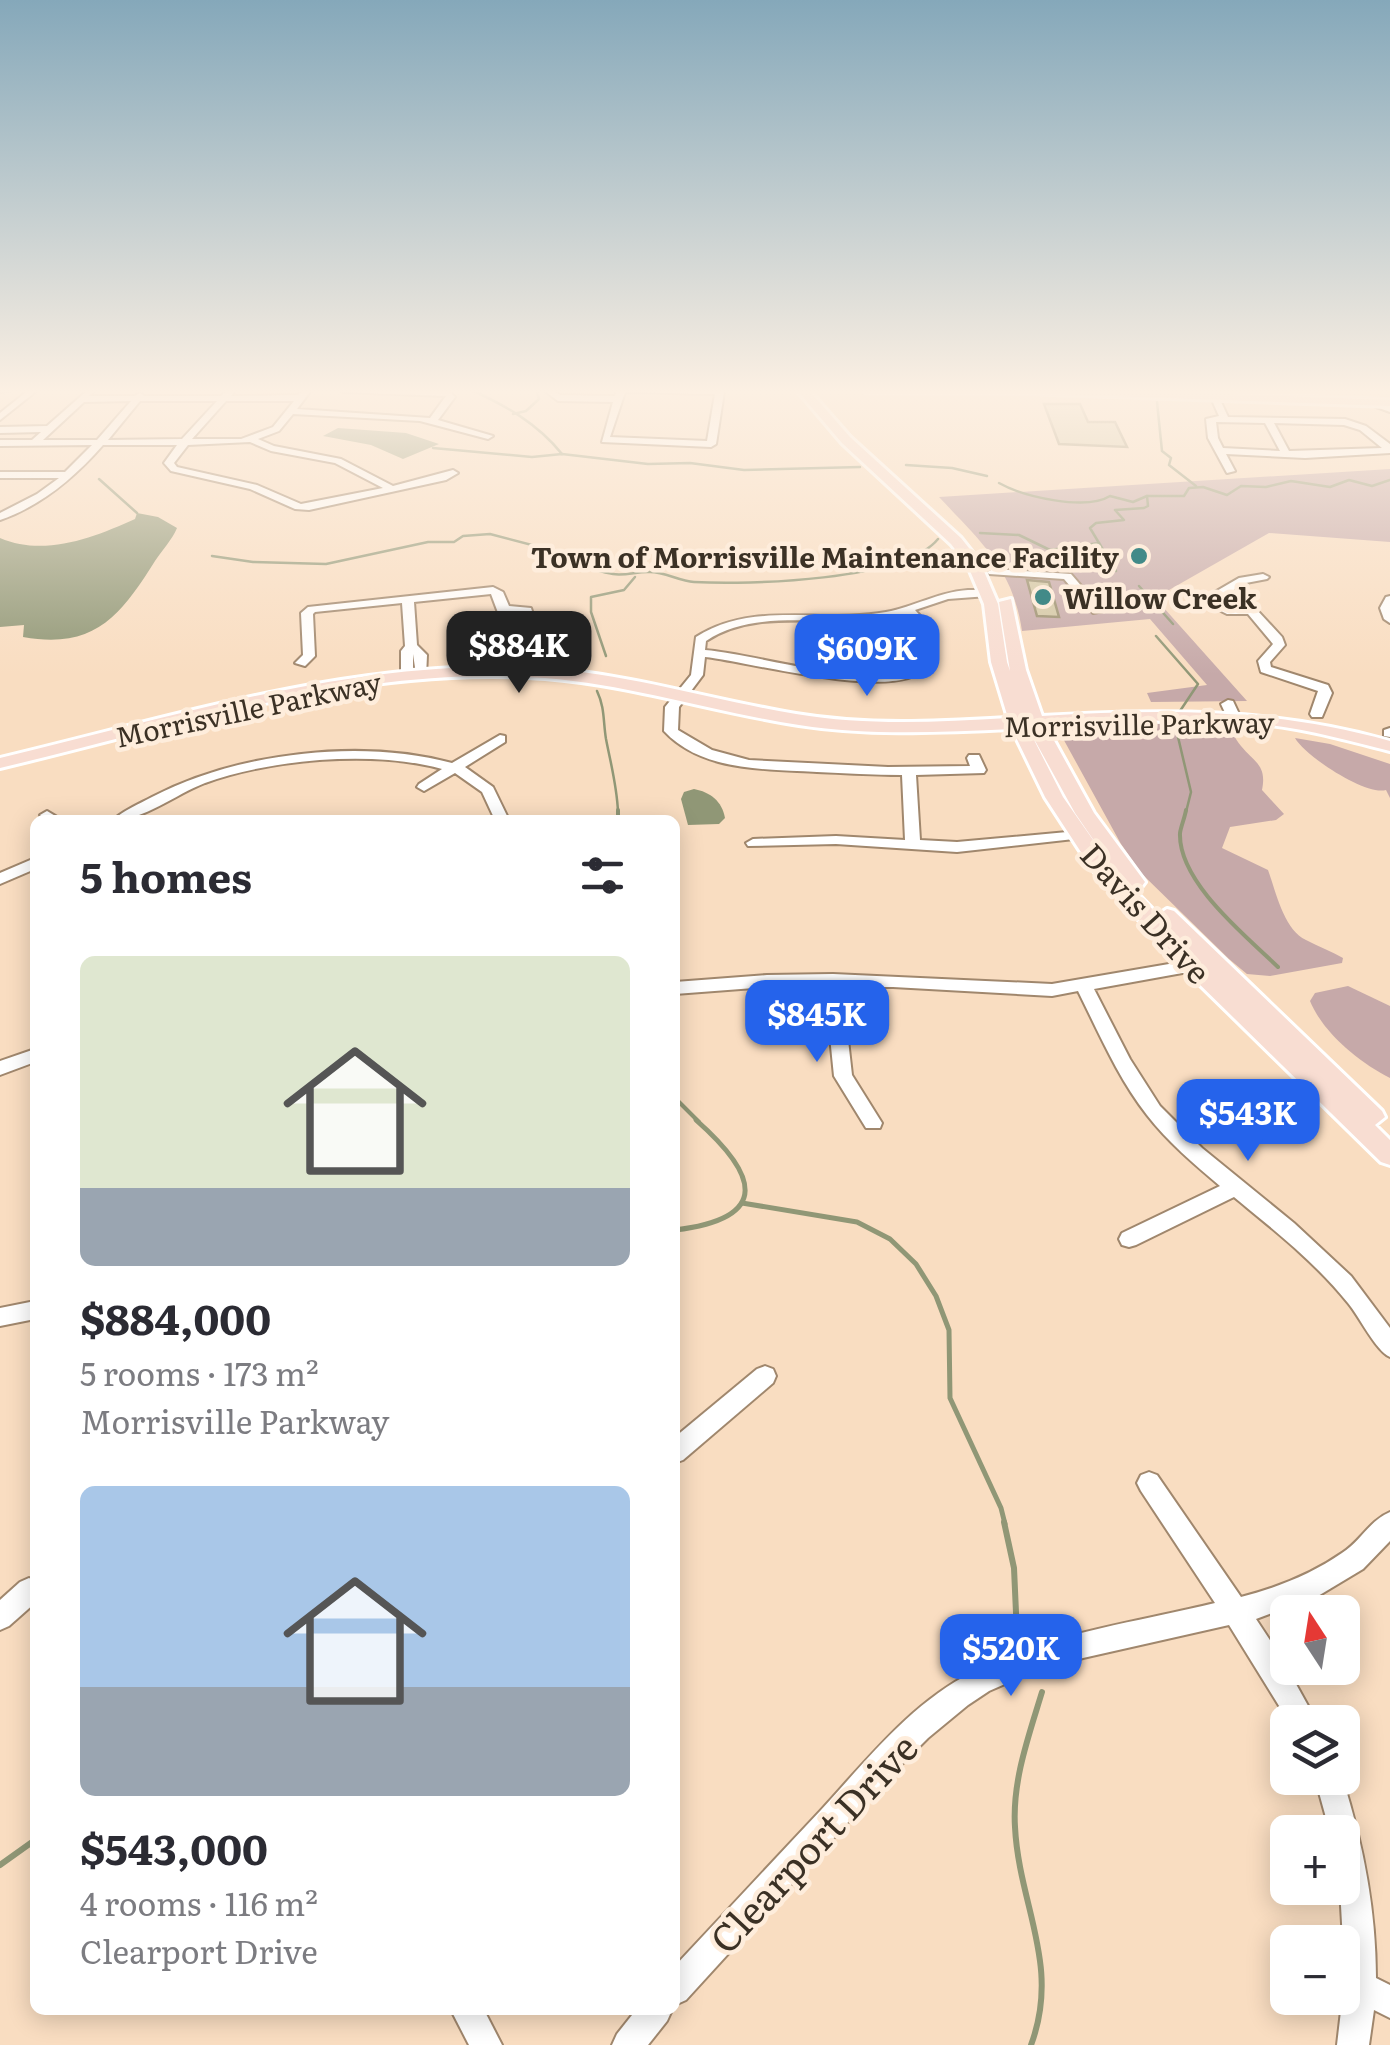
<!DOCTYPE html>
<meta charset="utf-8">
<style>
:root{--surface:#fff;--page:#f7f7f7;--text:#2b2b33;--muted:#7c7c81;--accent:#2563eb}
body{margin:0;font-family:Literata,serif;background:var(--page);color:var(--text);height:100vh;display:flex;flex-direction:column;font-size:38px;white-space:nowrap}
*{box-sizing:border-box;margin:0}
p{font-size:32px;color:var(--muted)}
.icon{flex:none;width:55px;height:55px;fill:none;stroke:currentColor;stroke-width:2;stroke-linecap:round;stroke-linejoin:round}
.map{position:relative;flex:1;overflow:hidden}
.sheet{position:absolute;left:30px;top:815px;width:650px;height:1200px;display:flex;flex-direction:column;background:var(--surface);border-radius:15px;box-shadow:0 5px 25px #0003}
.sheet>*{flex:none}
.needle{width:65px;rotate:348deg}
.tools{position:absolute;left:1270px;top:1595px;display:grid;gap:20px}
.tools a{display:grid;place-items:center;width:90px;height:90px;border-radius:15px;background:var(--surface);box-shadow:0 5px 25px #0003;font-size:50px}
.price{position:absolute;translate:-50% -85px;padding:0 22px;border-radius:20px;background:var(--accent);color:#fff;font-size:32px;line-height:65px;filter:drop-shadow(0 2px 5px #0008)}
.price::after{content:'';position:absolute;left:50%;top:60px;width:30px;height:22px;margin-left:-15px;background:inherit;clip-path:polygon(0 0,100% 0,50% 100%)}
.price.on{background:#222;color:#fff}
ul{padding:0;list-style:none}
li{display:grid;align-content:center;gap:20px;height:530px;padding:0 50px}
li span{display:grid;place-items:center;height:310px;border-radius:15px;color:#555}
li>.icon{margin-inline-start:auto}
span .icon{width:180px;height:180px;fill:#fffc;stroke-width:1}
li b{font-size:42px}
h2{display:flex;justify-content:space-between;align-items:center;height:120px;padding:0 50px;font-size:42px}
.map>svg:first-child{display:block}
</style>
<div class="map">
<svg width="1390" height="2045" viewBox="0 0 1390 2045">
<rect width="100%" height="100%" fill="#f9ddc1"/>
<!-- green -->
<g fill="#c6a9a9">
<path d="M1390,469V542L1269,533L1155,598L1247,701L1151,702L1147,693L1207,685L1150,619L1022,631C1013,568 980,541 939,497Z"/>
<path d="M1204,721L1227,723C1232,731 1235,739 1241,746C1255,763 1267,765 1262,790L1284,814L1276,820L1230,827L1222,848L1268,870C1276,892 1284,930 1306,940C1319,947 1331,951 1343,958L1342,963L1270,976L1247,974L1229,959L1142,874L1121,844L1060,733L1066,729Z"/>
<path d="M1295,738L1330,744L1390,764V798L1386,790C1366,796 1305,756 1295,738Z"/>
<path d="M1348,986L1390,1006V1078C1360,1063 1323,1033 1310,1001L1315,993Z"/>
</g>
<!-- water -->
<g fill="#909776">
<path d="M338,428L406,433L439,444L403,459L371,445L323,436Z"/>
<path d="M137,513L158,517L177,528C172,540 162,550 155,561C121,615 95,650 23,637L24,625L0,627V538C44,557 93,538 135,519Z"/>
<path d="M694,789C710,792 722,801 725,818L719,824L688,825L681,799L684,792Z"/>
</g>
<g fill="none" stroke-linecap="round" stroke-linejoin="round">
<!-- stream-far3 -->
<g stroke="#909776" stroke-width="2.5">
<path d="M469,389C505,405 537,423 562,454"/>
<path d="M1157,402L1162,451L1171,458L1169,465L1196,486"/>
<path d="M513,414L526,411L539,399L536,389"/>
<path d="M433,448L532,457L562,454L648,464L690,463L744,470L860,467"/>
<path d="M906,465L952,468L987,476"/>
<path d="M99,479L137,513"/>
<path d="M999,483C1024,497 1086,511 1110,496L1133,502L1147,496"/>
<path d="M980,533L1019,535L1050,550L1099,543L1090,528L1096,523L1124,520L1115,510L1144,508L1148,506L1147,496H1184L1189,488L1203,487L1227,495L1241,486L1266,487L1291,481L1330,487L1349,480L1372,486L1390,480"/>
<path d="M1099,543L1116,571"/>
<path d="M212,556L253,562L326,564L428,542H454L463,536L490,534L551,550L554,556C573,562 593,571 613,574C626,576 638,571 650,572C665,572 679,581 694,582C748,585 904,581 938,539"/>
<path d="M1139,586L1173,624"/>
<path d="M1156,636L1198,684L1174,720L1191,792L1186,812"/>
<path d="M606,656L591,612V597L624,590L635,577"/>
<path d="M597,691C605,708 603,721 606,739C611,765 617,786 618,812"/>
</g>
<!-- stream-far2 -->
<g stroke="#909776" stroke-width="4">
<path d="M618,810V820"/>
<path d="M1186,810C1185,817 1181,826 1180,833C1178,882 1246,936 1278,967"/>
<path d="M675,1098L699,1122"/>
</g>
<!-- stream-far1 -->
<g stroke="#909776" stroke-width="5">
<path d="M742,1203L857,1222L890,1239L916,1264L936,1296L949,1330L950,1398L1001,1508L1005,1524"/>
<path d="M675,1230C774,1218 756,1173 696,1120"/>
</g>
<!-- stream -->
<g stroke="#909776" stroke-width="6">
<path d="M1004,1522L1014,1568L1017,1635"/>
<path d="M0,1865L35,1840"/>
<path d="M1031,2045C1061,1965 1019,1906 1015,1827C1012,1781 1029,1735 1042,1692"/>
</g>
</g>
<!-- building -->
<g fill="#d2c7a4" stroke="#988d6c" stroke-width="2.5">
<path d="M1044,404H1080L1088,422H1115L1127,447L1059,444Z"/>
<path d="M1027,580L1049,582L1059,617L1037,616Z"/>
</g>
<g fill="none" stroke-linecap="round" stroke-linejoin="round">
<defs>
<g id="minor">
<path d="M0,389H19L0,392Z"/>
<path d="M30,389H39L0,420V413Z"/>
<path d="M89,389L93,392L89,396H135L140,393L144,396H221L228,389H236L231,396L298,395L304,389H312L297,409L430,418L446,396L343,392L339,389L449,391L455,397L438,420L493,436L488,439L420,421L293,414L279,431L258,439L274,446L341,459L393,486L453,470L458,473L446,480L309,510L295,509L250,489L171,471L164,463L177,445H103C74,478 41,506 0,520V513L37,494L59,478H0V472H65L92,445L0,446V440H32L41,432L0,433V427L47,426ZM131,401L97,440H43L84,402ZM140,401H217L182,439L108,440ZM226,401H294L273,427L241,439H192ZM250,442L271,451L335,463L383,488L301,504L257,485L177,467L174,463L188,445Z"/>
<path d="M542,389H551L560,395L615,396L618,389H695L724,392L716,444L711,447L602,442L613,402L558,401ZM625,392L715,394L707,441L610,437Z"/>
<path d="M1207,389H1215L1228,417L1345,419L1366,426L1390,444V453L1305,458L1226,454L1235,471L1227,473L1208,438L1206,419L1219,416ZM1216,422L1265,423L1280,451L1223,448L1218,438ZM1274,423L1344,425L1360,430L1382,448L1289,451Z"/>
<path d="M1374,400L1390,406V412L1371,405Z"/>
<path d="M993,569L1071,574L1103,611L1093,613L1064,579L989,574L987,572Z"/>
<path d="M1263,574L1269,577L1267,579L1246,583L1232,591L1244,596L1282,637L1285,645L1270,662L1271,667L1328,685L1332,693L1322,717H1312L1310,714L1318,691L1261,672L1258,661L1273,644L1248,614H1227L1207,604L1208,596L1239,578ZM1224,595L1241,606H1229L1218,602V599Z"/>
<path d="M493,587L503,592L509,606L531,608L540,636C531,644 520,644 509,642L491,594L414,602L417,645L427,655L426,677L416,674L413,654V675L407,679L401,675V651L405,646L402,603L315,612L313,614L315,656L305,666L295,663L303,655L301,613L308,607ZM511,614H522L528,634L518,636Z"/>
<path d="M968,590H988L994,593L988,596L948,599L915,610L926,622C927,635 932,656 924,668C901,703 745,661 705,657L703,675L679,707L678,730L712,750L749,760L888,767L970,766L967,758L969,755H979L986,770L984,773L916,775L920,840L957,842L1078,831L1085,835L1083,838L957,852L836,844L748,846L746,843L753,839L836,836L905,840L902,775C874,775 845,773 817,772C766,769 702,772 664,731L665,707L691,675L696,637C753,600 822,624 886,612C914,607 938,592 968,590ZM905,614L914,623L916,652L913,666C868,691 758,654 705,650L706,641C763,603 841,633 905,614Z"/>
<path d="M1390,596V623L1384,619L1380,608L1386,597Z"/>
<path d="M1228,700L1233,701L1240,716L1238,719H1228L1221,704Z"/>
<path d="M1390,728V737L1384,736V730Z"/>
<path d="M500,735L505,736V742L465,767L493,787L509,820H495L482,792L455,773L424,791L417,787L419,784L442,769C373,750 272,759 205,783C174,795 145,820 113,820C124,810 139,804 152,797C236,753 360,738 452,763Z"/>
<path d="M47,811L62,820H45L40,815Z"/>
<path d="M35,858V869L0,884V873Z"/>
<path d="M1204,958L1212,964L1210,968L1094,989L1130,1059L1160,1106L1202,1148L1294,1223L1351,1276L1390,1328V1357C1376,1351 1359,1316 1348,1303C1315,1262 1274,1230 1234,1197L1136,1245L1129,1247L1122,1245L1119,1239L1122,1233L1220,1186C1194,1164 1168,1142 1147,1115C1118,1078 1099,1033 1078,991L1052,996L893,987H842L852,1075L882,1123L880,1128H866L834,1076L825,987H767L675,994V982L767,975L833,974L1052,984Z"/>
<path d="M35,1049V1062L0,1075V1061Z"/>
<path d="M35,1301V1319L0,1326V1308Z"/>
<path d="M765,1366L773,1369L776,1376L773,1383L683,1460L675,1463V1437L757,1369Z"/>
<path d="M1149,1472L1157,1475L1241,1597C1276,1588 1312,1574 1342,1553C1360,1542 1370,1520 1390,1512V1541L1363,1569L1318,1596L1256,1619L1281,1657L1317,1722H1289L1229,1625L1083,1658L1030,1673L989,1691L968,1705L928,1738L892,1774L686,2000L675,2005V1966C724,1914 772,1862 821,1810C866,1761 912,1702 973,1672C1049,1633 1133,1623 1215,1603L1141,1491L1137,1483L1141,1475Z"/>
<path d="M29,1578L35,1581V1603L9,1626L0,1630V1600L20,1582Z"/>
<path d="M1342,1777C1363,1843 1376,1909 1376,1978L1390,1985V2018L1374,2010L1369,2045H1337L1345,1977L1340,1888H1342V1832H1330L1315,1778Z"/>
<path d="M451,2010H484L502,2045H469Z"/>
<path d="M636,2010H672L667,2021L648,2045H612L617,2034Z"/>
</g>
<g id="major">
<path d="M796,389H808L850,437L961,538L980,562L998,604L1007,662L1010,671L999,602L1011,599L1026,670L1042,716C1164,709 1272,708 1390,741V751C1350,741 1311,730 1270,725C1196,716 1120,722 1046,726L1094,813L1145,882L1142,886L1131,887L1158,915L1167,909L1174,911L1382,1111L1385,1117L1375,1125L1390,1140V1165L1381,1162L1186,971L1092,869L1045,797L1012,729C941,732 870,736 799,725C714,712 632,685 545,678C361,664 177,726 0,768V758C177,716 359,657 543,668C629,674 712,700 796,714C867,726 937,722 1008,718L991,662L984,604L968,566L951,544L842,443ZM1028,728L1075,813L1112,867L1063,797Z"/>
<path d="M861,389H1090L1390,400V406L1027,393L866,392Z"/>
</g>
</defs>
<!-- minor casing -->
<use href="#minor" stroke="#a0876d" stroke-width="4"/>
<!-- major casing -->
<use href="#major" stroke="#fff" stroke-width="6"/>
<!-- minor -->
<use href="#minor" fill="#fff" fill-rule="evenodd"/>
<!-- major -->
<use href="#major" fill="#f8ddd2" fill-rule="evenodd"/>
</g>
<!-- sky -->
<linearGradient id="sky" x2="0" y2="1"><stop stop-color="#85a8ba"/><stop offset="0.58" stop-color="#fcf0e3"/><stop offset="1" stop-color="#fcf0e3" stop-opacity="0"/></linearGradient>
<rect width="1390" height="675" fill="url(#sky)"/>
<!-- markers -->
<g fill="#428a88" stroke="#feeddc" stroke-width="4">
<circle cx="1139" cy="556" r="10"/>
<circle cx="1043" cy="597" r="10"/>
</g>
<g text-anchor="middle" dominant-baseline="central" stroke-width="9" stroke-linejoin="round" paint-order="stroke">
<!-- far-poi labels -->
<g font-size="28" font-weight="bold" fill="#3b3125" stroke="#feeddc" text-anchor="end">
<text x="1119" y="556">Town of Morrisville Maintenance Facility</text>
<text x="1063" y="597" text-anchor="start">Willow Creek</text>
</g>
<!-- far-street labels -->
<g font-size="28" fill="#3b3125" stroke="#feeddc">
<text transform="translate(248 708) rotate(-12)">Morrisville Parkway</text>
<text transform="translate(1139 723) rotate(-1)">Morrisville Parkway</text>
</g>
<!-- street labels -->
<g font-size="32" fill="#3b3125" stroke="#feeddc">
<text transform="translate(1147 912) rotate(48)">Davis Drive</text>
</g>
<!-- near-street labels -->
<g font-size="38" fill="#3b3125" stroke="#feeddc">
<text transform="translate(812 1842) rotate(-47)">Clearport Drive</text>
</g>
</g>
</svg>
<div class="tools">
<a><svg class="needle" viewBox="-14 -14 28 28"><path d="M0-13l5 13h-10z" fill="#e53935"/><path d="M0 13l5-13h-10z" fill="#7c7c81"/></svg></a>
<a><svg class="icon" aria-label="layers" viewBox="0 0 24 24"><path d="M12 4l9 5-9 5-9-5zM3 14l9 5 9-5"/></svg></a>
<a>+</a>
<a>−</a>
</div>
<b class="price on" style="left:519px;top:696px">$884K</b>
<b class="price" style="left:867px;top:699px">$609K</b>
<b class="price" style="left:817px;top:1065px">$845K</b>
<b class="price" style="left:1248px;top:1164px">$543K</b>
<b class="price" style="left:1011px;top:1699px">$520K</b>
<section class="sheet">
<h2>5 homes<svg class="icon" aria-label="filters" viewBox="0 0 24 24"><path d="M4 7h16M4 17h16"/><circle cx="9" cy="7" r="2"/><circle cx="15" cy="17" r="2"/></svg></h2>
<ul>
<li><span style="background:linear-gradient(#dfe7d0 75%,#9aa5b1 0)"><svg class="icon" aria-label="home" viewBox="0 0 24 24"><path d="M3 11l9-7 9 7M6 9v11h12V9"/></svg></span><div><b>$884,000</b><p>5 rooms · 173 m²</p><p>Morrisville Parkway</p></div></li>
<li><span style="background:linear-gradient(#a9c7e8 65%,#9aa5b1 0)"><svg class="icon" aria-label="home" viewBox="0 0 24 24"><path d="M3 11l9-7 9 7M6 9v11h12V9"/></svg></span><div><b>$543,000</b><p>4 rooms · 116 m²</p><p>Clearport Drive</p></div></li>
</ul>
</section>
</div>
